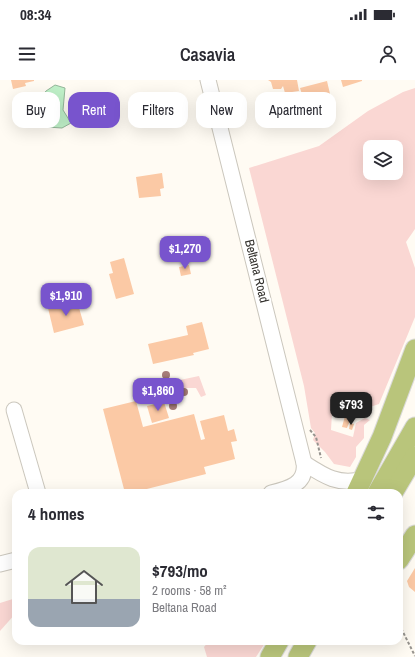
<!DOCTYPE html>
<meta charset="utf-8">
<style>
:root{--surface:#fff;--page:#f7f7f7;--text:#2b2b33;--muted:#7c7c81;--accent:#7854cd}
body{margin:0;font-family:"Archivo Narrow",sans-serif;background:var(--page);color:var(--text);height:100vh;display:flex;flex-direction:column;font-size:15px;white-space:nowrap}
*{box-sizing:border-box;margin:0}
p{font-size:13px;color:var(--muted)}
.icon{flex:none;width:22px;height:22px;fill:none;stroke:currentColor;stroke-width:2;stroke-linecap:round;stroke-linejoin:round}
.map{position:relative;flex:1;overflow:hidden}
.panel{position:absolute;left:12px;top:409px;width:391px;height:156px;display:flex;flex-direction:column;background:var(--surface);border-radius:12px;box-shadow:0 4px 16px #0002}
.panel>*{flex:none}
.guide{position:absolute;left:12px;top:12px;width:391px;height:36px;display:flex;gap:8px}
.controls{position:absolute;left:363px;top:60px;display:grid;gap:8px}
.controls a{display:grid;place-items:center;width:40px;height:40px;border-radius:8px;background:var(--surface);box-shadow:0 4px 16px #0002;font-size:20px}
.price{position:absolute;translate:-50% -34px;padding:0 9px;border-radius:8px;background:var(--accent);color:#fff;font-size:13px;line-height:26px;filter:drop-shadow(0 1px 2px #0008)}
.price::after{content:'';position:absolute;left:50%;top:24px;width:12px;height:9px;margin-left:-6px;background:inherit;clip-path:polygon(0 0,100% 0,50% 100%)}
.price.selected{background:#222;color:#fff}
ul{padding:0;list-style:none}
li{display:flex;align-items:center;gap:12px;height:100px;padding:0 16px}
li span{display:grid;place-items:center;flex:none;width:112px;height:80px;border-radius:12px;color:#555}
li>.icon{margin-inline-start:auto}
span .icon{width:48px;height:48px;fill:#fffc;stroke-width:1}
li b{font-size:17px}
h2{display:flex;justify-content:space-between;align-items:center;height:48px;padding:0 16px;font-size:17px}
.pill{padding:0 14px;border-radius:12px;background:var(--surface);box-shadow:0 4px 16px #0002;font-size:14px;line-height:36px}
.pill.selected{background:var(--accent);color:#fff}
.status{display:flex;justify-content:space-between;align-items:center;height:28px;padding:0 20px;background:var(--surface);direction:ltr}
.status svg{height:11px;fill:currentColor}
header{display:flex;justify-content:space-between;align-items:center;height:52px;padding:0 16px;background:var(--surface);font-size:18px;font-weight:600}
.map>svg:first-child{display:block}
</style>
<div class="status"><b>08:34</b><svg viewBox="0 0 49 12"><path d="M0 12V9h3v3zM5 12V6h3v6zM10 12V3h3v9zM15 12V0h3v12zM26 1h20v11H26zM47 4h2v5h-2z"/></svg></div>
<header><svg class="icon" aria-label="menu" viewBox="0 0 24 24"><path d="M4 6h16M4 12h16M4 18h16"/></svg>Casavia<svg class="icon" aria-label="person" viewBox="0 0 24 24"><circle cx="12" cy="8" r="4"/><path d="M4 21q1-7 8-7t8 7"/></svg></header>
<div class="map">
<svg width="415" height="577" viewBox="0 0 415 577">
<rect width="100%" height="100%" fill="#fffbf3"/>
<!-- green -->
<g fill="#fad7d3" fill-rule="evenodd">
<path d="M415,8V149L406,162L415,188V237L379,324L367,328L342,322L332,333L331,350L353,357L356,343L365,338L370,340L364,345V358L356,367V377L350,387L334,384L325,372L313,360L315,353L311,348L304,306L249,88L319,66L368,31L403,12ZM370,67H396V93H370Z"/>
<path d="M199,296L206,315L201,317L196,308H175V301Z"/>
<path d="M16,518V533L0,551V523Z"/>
<path d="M209,561H265V563L256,577H207L204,567Z"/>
</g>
<!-- water -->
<path fill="#bff0c8" stroke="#95b79a" d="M55,5L65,8L63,30L71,43L62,48L47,47L43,36L41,17L46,11Z"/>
<!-- building -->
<g fill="#fbc9a5">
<path d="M11,0H34V1L25,3L26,6L13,9Z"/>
<path d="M268,0H297L299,11L285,13L283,6L281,9H273L271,2Z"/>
<path d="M341,0H362V1L343,7Z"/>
<path d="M327,1L330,14L304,21L300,8Z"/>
<path d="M162,93L164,108L160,109L161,116L139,118L136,97Z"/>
<path d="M124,178L134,214L116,219L109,194L113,193L110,182Z"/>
<path d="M189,185L191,194L181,196L179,187Z"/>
<path d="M77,221L84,245L54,253L48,228Z"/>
<path d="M202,242L209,269L193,273L194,275L153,284L148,264L188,255L186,246Z"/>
<path d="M136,321L143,347L194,334L201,360L205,359L200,341L224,335L228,351L234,349L237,361L231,362L235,379L204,387L206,394L131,413H125L103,329Z"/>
<path d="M164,322L169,338L152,343L147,326Z"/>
<path d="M345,336L351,338L347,348L342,347Z"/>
<path d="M350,343L354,344L352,350L349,349Z"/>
<path d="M415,488V512L409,507L407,501Z"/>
</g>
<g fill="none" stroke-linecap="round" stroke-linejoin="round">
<defs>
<g id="minor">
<path d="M208,0L304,383C307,404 288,409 271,413"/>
<path d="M14,330L38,413"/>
<path d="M304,383C324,396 339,406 363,399"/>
<path d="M0,484L16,480"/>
</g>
<g id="major">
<path d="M356,413L382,357L415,269"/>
<path d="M377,413L415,347"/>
<path d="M393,413L415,376"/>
<path d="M399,480L415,455"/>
<path d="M270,577L279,561"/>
<path d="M298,577L307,561"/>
</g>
</defs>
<!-- minor casing -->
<use href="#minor" stroke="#cbc7bd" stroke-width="17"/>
<!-- major casing -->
<use href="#major" stroke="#dadad9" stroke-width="21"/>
<!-- path -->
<g stroke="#96938e" stroke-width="2" stroke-dasharray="3 2" stroke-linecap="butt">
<path d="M310,350L316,357L321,378"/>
<path d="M399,544L415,576"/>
</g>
<!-- minor -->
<use href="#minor" stroke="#fff" stroke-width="15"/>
<!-- major -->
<use href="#major" stroke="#b9c57b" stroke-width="19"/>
</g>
<!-- trees -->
<g fill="#a67c78">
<circle cx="166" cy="295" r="4"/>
<circle cx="184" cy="312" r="4"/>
<circle cx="173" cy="326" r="4"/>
</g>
<g text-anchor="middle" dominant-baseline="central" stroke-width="4" stroke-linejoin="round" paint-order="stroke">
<!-- street labels -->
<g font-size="13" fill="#34322e" stroke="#fff">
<text transform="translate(257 191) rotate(76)">Beltana Road</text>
</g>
</g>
</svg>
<div class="controls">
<a><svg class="icon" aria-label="layers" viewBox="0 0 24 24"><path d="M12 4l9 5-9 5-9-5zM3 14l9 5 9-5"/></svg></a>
</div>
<b class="price" style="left:185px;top:190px">$1,270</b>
<b class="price" style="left:66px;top:237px">$1,910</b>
<b class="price" style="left:158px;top:332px">$1,860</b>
<b class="price selected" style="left:351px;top:346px">$793</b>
<div class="guide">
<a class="pill">Buy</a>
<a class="pill selected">Rent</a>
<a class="pill">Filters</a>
<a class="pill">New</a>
<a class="pill">Apartment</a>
</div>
<section class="panel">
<h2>4 homes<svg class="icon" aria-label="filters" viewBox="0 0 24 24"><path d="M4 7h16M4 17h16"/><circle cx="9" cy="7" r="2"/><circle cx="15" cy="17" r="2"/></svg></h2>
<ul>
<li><span style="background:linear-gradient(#dfe7d0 65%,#9aa5b1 0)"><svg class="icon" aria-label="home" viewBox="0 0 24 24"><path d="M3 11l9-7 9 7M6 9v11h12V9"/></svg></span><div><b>$793/mo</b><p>2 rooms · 58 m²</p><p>Beltana Road</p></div></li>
</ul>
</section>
</div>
